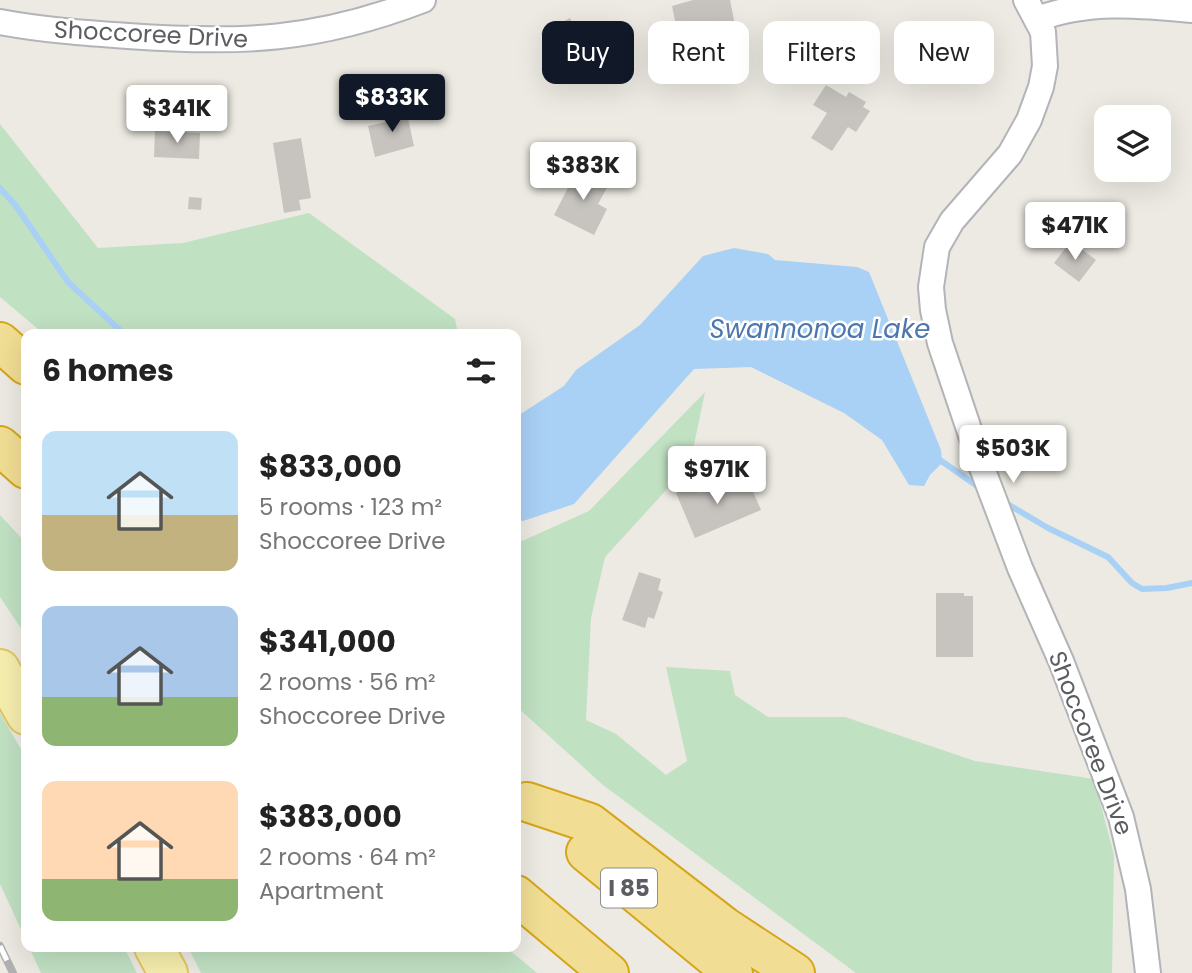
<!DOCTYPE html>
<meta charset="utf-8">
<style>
:root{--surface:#fff;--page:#f6f6f6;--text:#222;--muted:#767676;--accent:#111827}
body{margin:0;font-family:Poppins,sans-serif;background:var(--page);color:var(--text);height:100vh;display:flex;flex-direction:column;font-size:26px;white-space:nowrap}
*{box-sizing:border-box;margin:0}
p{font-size:23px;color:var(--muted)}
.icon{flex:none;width:38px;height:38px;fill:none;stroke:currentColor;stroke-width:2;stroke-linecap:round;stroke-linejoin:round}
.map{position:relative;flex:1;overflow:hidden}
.drawer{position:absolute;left:21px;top:329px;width:500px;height:623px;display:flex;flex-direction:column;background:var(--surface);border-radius:14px;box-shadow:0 7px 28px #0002}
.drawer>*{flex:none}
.top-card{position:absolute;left:542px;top:21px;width:544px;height:63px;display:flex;gap:14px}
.fabs{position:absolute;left:1094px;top:105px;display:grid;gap:14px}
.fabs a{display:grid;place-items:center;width:77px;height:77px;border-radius:14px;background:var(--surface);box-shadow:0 7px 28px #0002;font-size:35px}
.price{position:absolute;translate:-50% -60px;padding:0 16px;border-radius:7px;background:#fff;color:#222;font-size:23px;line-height:46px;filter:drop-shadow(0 2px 4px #0008)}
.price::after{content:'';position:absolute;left:50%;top:42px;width:21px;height:16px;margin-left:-10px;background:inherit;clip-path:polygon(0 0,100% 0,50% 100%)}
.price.active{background:var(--accent);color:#fff}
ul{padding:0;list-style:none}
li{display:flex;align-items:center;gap:21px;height:175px;padding:0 21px}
li span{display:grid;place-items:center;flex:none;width:196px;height:140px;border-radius:14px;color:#555}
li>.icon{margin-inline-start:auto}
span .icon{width:84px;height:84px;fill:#fffc;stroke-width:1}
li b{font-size:30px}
h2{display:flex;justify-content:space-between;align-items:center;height:84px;padding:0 21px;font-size:30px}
.pill{padding:0 24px;border-radius:14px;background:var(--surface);box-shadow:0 7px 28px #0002;font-size:24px;line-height:63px}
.pill.active{background:var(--accent);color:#fff}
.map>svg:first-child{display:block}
</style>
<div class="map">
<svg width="1192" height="973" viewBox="0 0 1192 973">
<rect width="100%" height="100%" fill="#eceae2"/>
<!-- green -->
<g fill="#c1e1c3">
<path d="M0,124L98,248L183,243L309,213L455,319L458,334H44L0,297Z"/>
<path d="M705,392L690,464L605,557L591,618L586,720L616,734L666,775L687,761L666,667L730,671L735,695L768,717H845L975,761L1094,779L1114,855L1112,973H856L603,785L516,706V539L522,541L589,511Z"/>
<path d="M0,515L26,543V636L0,597Z"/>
<path d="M0,713L26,758V940L0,884Z"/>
<path d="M29,947H124L137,973H41Z"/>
<path d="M188,947H506L537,973H201Z"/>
</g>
<!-- water -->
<path fill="#a9d0f5" d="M734,248L768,254L775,260L857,267L869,272L941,450L942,463L930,475L924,486L909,485L882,440L844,413L751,367L694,369L574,504L523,521L516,520V417L564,386L576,370L640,325L703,256Z"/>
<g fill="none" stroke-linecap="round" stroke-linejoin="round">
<!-- stream -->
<g stroke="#a9d0f5" stroke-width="6">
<path d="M0,188L16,206L68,282L124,334"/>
<path d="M937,458L983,490"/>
<path d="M1004,502L1048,528L1108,557L1132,583L1142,589L1167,588L1192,583"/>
</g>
</g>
<!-- building -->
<g fill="#c7c4bf">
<path d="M693,0H730L735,25L678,35L672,6Z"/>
<path d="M570,18L584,46L556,60L541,33Z"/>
<path d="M826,85L846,97L849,92L866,102L863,107L870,111L856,132L848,127L832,151L811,138L827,113L813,105Z"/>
<path d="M406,109L414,146L375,157L368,126L390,121L388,113Z"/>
<path d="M155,131L200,133L199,159L154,157Z"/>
<path d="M301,138L311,198L299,200L301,210L284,213L273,143Z"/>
<path d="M578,168L609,184L598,204L607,209L594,235L554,215Z"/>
<path d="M189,197L202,198L201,210L188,209Z"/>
<path d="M1071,241L1096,260L1079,282L1054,263Z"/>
<path d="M748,480L761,510L695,538L676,493L696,485L699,493L719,484L722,491Z"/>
<path d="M639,572L661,579L658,590L663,592L654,619L648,617L645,628L622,620Z"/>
<path d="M936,593H964V596H973V657H936Z"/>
</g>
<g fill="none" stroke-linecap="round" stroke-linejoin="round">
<defs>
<g id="street">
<path d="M1026,0L1043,32L1045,66L1041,87L1029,120L1010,154L952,221L937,247L931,287L933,310L940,343L981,465L1020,568L1061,661L1121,817L1138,889L1148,973"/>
<path d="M1038,19C1086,0 1140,5 1192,10"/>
<path d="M0,22C43,30 85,33 128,36C241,44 316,41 423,0"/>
</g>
<g id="primary">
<path d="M0,669L26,715"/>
<path d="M154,947L168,973"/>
</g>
<g id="highway">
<path d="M0,342L26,365"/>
<path d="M0,446L26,469"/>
<path d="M527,802L590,823L725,927L795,973"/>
<path d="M586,852L733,973"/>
<path d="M516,895L609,973"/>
</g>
</defs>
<!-- street casing -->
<use href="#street" stroke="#b3b4b8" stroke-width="28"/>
<!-- primary casing -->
<use href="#primary" stroke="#e2c665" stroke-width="42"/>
<!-- highway casing -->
<use href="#highway" stroke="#d6a518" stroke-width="42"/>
<!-- street -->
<use href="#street" stroke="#fff" stroke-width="24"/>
<!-- primary -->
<use href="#primary" stroke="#f6eead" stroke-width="38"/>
<!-- highway -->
<use href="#highway" stroke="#f1de94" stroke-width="38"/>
<defs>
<path id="rail" d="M0,946L13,973"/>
</defs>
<!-- rail casing -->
<use href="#rail" stroke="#b1b1b2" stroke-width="8"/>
<!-- rail -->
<use href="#rail" stroke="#fff" stroke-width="5" stroke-dasharray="16" stroke-linecap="butt"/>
</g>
<g text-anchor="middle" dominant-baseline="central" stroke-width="5" stroke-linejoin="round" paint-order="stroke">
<!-- shield labels -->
<rect fill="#fff" stroke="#8c8e90" stroke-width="2" x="601" y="868.5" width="56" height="39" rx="5"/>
<g font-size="23" font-weight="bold" fill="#5b5d61">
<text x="629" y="888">I 85</text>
</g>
<!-- street labels -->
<g font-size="24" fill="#5b5d61" stroke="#fff">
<text transform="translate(151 34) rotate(3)">Shoccoree Drive</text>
<text transform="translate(1091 743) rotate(69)">Shoccoree Drive</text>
</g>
<!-- water labels -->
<g font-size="26" font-style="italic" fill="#4c76ad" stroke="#fff">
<text x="820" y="329">Swannonoa Lake</text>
</g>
</g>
</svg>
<div class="fabs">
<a><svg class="icon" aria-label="layers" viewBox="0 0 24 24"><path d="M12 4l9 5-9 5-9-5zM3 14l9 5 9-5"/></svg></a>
</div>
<b class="price active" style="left:392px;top:134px">$833K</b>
<b class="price" style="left:177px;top:145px">$341K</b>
<b class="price" style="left:583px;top:202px">$383K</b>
<b class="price" style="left:1075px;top:262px">$471K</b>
<b class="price" style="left:1013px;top:485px">$503K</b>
<b class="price" style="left:717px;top:506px">$971K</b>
<div class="top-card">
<a class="pill active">Buy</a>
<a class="pill">Rent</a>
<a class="pill">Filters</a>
<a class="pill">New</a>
</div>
<section class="drawer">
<h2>6 homes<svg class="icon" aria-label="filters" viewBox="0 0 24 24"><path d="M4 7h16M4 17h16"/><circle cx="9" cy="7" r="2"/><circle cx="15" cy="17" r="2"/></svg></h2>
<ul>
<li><span style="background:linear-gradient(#bfe0f5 60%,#c2b280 0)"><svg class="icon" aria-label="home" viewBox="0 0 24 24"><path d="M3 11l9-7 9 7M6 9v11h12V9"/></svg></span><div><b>$833,000</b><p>5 rooms · 123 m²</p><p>Shoccoree Drive</p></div></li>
<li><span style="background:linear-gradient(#a9c7e8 65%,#8fb573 0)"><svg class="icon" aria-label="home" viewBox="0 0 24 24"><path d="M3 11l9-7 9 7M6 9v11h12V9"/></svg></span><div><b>$341,000</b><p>2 rooms · 56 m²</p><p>Shoccoree Drive</p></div></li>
<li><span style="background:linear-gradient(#ffd9b3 70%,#8fb573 0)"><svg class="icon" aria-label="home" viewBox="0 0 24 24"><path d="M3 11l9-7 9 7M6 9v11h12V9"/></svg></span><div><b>$383,000</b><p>2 rooms · 64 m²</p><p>Apartment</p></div></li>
</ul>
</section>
</div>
